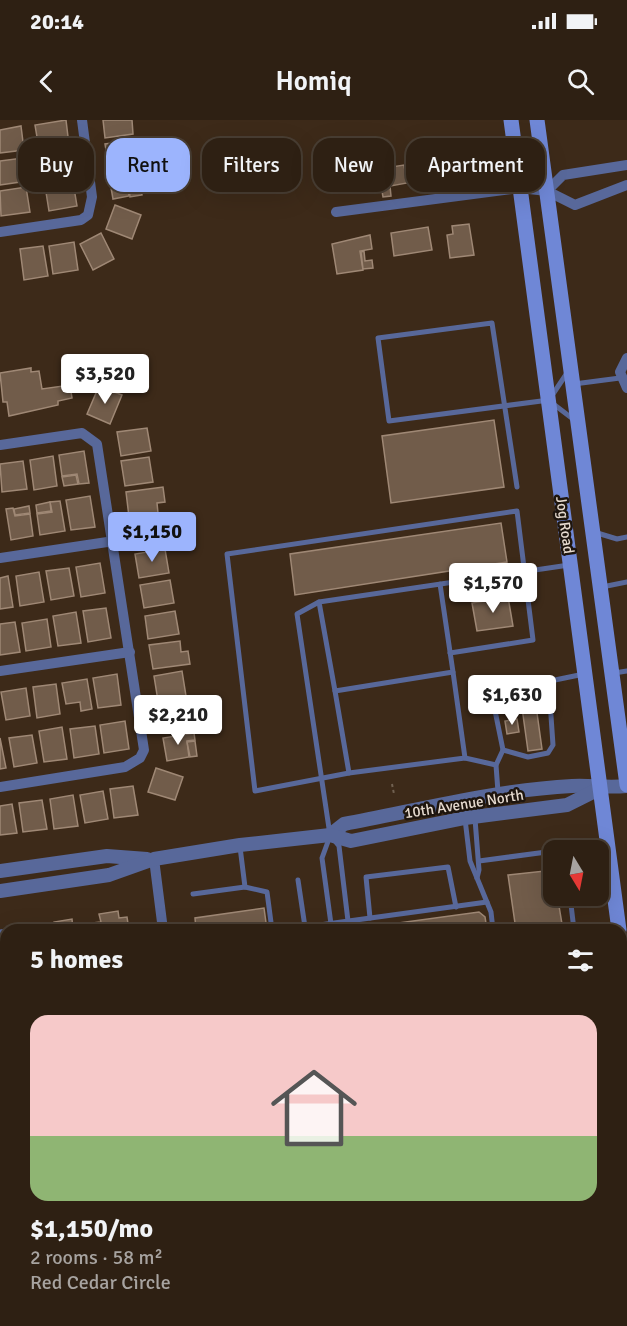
<!DOCTYPE html>
<meta charset="utf-8">
<style>
:root{--surface:#2e2013;--page:#36281c;--text:#f1f3f6;--muted:#a7a3a0;--line:#493e33;--accent:#9cb4fd}
body{margin:0;font-family:Signika,sans-serif;background:var(--page);color:var(--text);height:100vh;display:flex;flex-direction:column;font-size:22px;white-space:nowrap}
*{box-sizing:border-box;margin:0}
p{font-size:20px;color:var(--muted)}
.icon{flex:none;width:33px;height:33px;fill:none;stroke:currentColor;stroke-width:2;stroke-linecap:round;stroke-linejoin:round}
.map{position:relative;flex:1;overflow:hidden}
.drawer{position:absolute;left:0px;top:804px;width:627px;height:402px;display:flex;flex-direction:column;background:var(--surface);border-radius:18px 18px 0 0;box-shadow:0 6px 24px #0002,0 0 0 2px var(--line)}
.drawer>*{flex:none}
.hud{position:absolute;left:18px;top:18px;width:591px;height:54px;display:flex;gap:12px}
.needle{width:39px;rotate:170deg}
.fabs{position:absolute;left:543px;top:720px;display:grid;gap:12px}
.fabs a{display:grid;place-items:center;width:66px;height:66px;border-radius:12px;background:var(--surface);box-shadow:0 6px 24px #0002,0 0 0 2px var(--line);font-size:30px}
.price{position:absolute;translate:-50% -51px;padding:0 14px;border-radius:6px;background:#fff;color:#222;font-size:20px;line-height:39px;filter:drop-shadow(0 2px 3px #0008)}
.price::after{content:'';position:absolute;left:50%;top:36px;width:18px;height:14px;margin-left:-9px;background:inherit;clip-path:polygon(0 0,100% 0,50% 100%)}
.price.selected{background:var(--accent);color:#111}
ul{padding:0;list-style:none}
li{display:grid;align-content:center;gap:12px;height:318px;padding:0 30px}
li span{display:grid;place-items:center;height:186px;border-radius:18px;color:#555}
li>.icon{margin-inline-start:auto}
span .icon{width:108px;height:108px;fill:#fffc;stroke-width:1}
li b{font-size:26px}
h2{display:flex;justify-content:space-between;align-items:center;height:72px;padding:0 30px;font-size:26px}
.chip{padding:0 21px;border-radius:18px;background:var(--surface);box-shadow:0 6px 24px #0002,0 0 0 2px var(--line);font-size:21px;line-height:54px}
.chip.selected{background:var(--accent);color:#111}
.status{display:flex;justify-content:space-between;align-items:center;height:42px;padding:0 30px;background:var(--surface);direction:ltr}
.status svg{height:16px;fill:currentColor}
header{display:flex;justify-content:space-between;align-items:center;height:78px;padding:0 30px;background:var(--surface);font-size:27px;font-weight:600}
.map>svg:first-child{display:block}
</style>
<div class="status"><b>20:14</b><svg viewBox="0 0 49 12"><path d="M0 12V9h3v3zM5 12V6h3v6zM10 12V3h3v9zM15 12V0h3v12zM26 1h20v11H26zM47 4h2v5h-2z"/></svg></div>
<header><svg class="icon" aria-label="back" viewBox="0 0 24 24"><path d="M15 5l-7 7 7 7"/></svg>Homiq<svg class="icon" aria-label="search" viewBox="0 0 24 24"><circle cx="10" cy="10" r="6"/><path d="M15 15l6 6"/></svg></header>
<div class="map">
<svg width="627" height="1206" viewBox="0 0 627 1206">
<rect width="100%" height="100%" fill="#3d2a19"/>
<g fill="none" stroke-linecap="round" stroke-linejoin="round">
<!-- canal -->
<g stroke="#07054a" stroke-width="14">
<path d="M621,1120L627,1119"/>
<path d="M57,1206L96,1200"/>
</g>
</g>
<!-- building -->
<g fill="#715c4a" stroke="#9f8875" stroke-width="1.5">
<path d="M66,0L69,25L39,29L35,5Z"/>
<path d="M103,0H132L133,14L105,18Z"/>
<path d="M21,6L24,30L0,33V10Z"/>
<path d="M136,20L140,45L109,49L105,24Z"/>
<path d="M70,31L73,55L42,59L39,36Z"/>
<path d="M23,38L27,61L0,65V41Z"/>
<path d="M404,45L407,63L390,66L391,76L383,77L378,49Z"/>
<path d="M138,51L140,65L128,67L129,76L113,79L109,56Z"/>
<path d="M73,62L77,86L49,91L45,66Z"/>
<path d="M140,66L142,75L130,77L129,68Z"/>
<path d="M26,67L30,92L1,96L0,71Z"/>
<path d="M115,85L141,95L132,119L106,109Z"/>
<path d="M469,104L474,135L450,138L447,115L453,114L452,106Z"/>
<path d="M428,107L432,130L394,136L391,113Z"/>
<path d="M101,113L114,139L93,150L80,124Z"/>
<path d="M370,115L372,129L360,131L363,150L337,154L332,124Z"/>
<path d="M74,122L78,150L53,154L49,126Z"/>
<path d="M43,126L48,156L24,160L20,129Z"/>
<path d="M364,131L365,141L372,140L373,148L363,149L361,132Z"/>
<path d="M31,248V252L39,251L42,269L70,265L72,278L58,281V285L9,296L7,282H3L0,253Z"/>
<path d="M99,266L122,275L110,304L87,294Z"/>
<path d="M494,300L504,367L391,383L382,316Z"/>
<path d="M147,308L151,331L121,336L117,312Z"/>
<path d="M84,331L89,363L79,364L77,354L62,356L59,335Z"/>
<path d="M53,336L57,366L34,370L30,340Z"/>
<path d="M149,337L153,362L125,366L121,341Z"/>
<path d="M23,341L27,369L2,372L0,344Z"/>
<path d="M76,355L78,364L64,366L62,357Z"/>
<path d="M163,367L165,382L157,383L158,393L129,397L126,372Z"/>
<path d="M90,376L95,407L71,410L66,380Z"/>
<path d="M60,381L65,411L40,415L37,394L52,392L50,382Z"/>
<path d="M50,382L51,391L37,393L36,385Z"/>
<path d="M29,386L30,393L15,395L14,389Z"/>
<path d="M13,388L15,396L30,394L33,416L11,420L6,389Z"/>
<path d="M161,399L165,422L134,427L131,404Z"/>
<path d="M501,403L507,442L295,475L290,434Z"/>
<path d="M165,429L169,453L139,458L135,434Z"/>
<path d="M100,443L105,473L81,477L76,447Z"/>
<path d="M69,448L74,476L51,480L46,451Z"/>
<path d="M39,452L44,482L20,486L16,456Z"/>
<path d="M8,456L13,487L0,489V458Z"/>
<path d="M170,460L174,483L144,488L140,465Z"/>
<path d="M508,477L513,506L477,511L472,483Z"/>
<path d="M106,488L111,518L88,522L83,491Z"/>
<path d="M175,491L179,514L148,519L145,496Z"/>
<path d="M76,492L81,523L58,526L53,496Z"/>
<path d="M47,499L51,527L26,531L22,503Z"/>
<path d="M15,502L20,532L0,535V504Z"/>
<path d="M180,521L181,532L188,531L190,544L153,549L149,525Z"/>
<path d="M182,551L186,576L158,581L154,556Z"/>
<path d="M117,554L121,585L98,588L93,558Z"/>
<path d="M87,559L92,589L81,591L80,582L66,584L62,563Z"/>
<path d="M56,564L60,594L37,598L33,567Z"/>
<path d="M533,564L542,629L528,631L519,566Z"/>
<path d="M26,568L30,596L6,600L1,572Z"/>
<path d="M187,582L191,607L162,611L158,587Z"/>
<path d="M517,599L519,612L507,614L505,601Z"/>
<path d="M125,601L129,629L104,633L100,605Z"/>
<path d="M95,606L99,634L74,638L70,609Z"/>
<path d="M62,607L67,639L44,642L39,611Z"/>
<path d="M194,613L195,620L187,621L189,637L167,641L163,618Z"/>
<path d="M32,615L37,643L14,647L9,618Z"/>
<path d="M0,618L6,648L0,649Z"/>
<path d="M195,621L197,636L190,637L187,622Z"/>
<path d="M156,648L183,657L175,680L148,672Z"/>
<path d="M133,666L138,695L114,698L110,669Z"/>
<path d="M103,671L108,699L85,703L80,675Z"/>
<path d="M73,675L78,706L54,709L50,679Z"/>
<path d="M42,680L47,709L23,712L19,683Z"/>
<path d="M12,684L17,713L0,715V686Z"/>
<path d="M554,750V776H562L563,780H558L563,810H516L508,755Z"/>
<path d="M264,788L267,810H196L195,798Z"/>
<path d="M118,791L119,798L127,797L129,810H94L93,803L101,802L99,794Z"/>
<path d="M479,792L485,797L487,810H347Z"/>
<path d="M72,799L73,810H81H55L54,802Z"/>
<path d="M6,1009V1043L0,1044V1010Z"/>
<path d="M1,1108L6,1134L0,1136V1109Z"/>
</g>
<g fill="none" stroke-linecap="round" stroke-linejoin="round">
<!-- path -->
<path stroke="#716151" stroke-width="2" stroke-dasharray="3 3" stroke-linecap="butt" d="M392,664L394,674"/>
<!-- service -->
<g stroke="#58689a" stroke-width="5">
<path d="M574,264L620,258"/>
<path d="M552,283L573,299"/>
<path d="M517,367L492,203L378,218L389,301L549,280L567,253"/>
<path d="M594,412L617,419L627,417"/>
<path d="M440,464L453,552L335,571L319,482L569,445"/>
<path d="M602,467L627,462"/>
<path d="M319,482L297,494L330,715L339,726L348,801"/>
<path d="M614,553L627,551"/>
<path d="M555,560C534,554 511,561 490,566L503,630L528,637L548,633L553,625L549,567L555,560L584,554"/>
<path d="M335,571L349,653L465,638L453,552"/>
<path d="M465,638L496,645"/>
<path d="M349,653L255,671L227,434L517,391L533,520L450,533"/>
<path d="M498,672L496,645L503,630"/>
<path d="M465,699L470,741L491,792L493,810"/>
<path d="M475,699L479,750L477,758"/>
<path d="M330,716L322,738L331,804"/>
<path d="M240,727L245,767L267,772L272,810"/>
<path d="M561,730H565"/>
<path d="M479,741L554,731"/>
<path d="M298,760L305,807"/>
<path d="M193,774L245,767"/>
<path d="M570,776L574,810"/>
<path d="M370,798L366,757L448,747L456,787"/>
<path d="M14,810L29,808"/>
<path d="M305,810V807L487,782"/>
<path d="M0,812L6,811"/>
<path d="M0,889H6"/>
<path d="M0,906L6,948"/>
<path d="M0,998L6,997"/>
<path d="M621,1012L627,1011"/>
<path d="M621,1025L627,1024"/>
<path d="M0,1171L6,1170"/>
</g>
<!-- minor -->
<g stroke="#58689a" stroke-width="10">
<path d="M547,71L563,55L627,45"/>
<path d="M336,92L520,68L547,71L575,85L627,65"/>
<path d="M0,112L81,100L88,95L92,77L82,0"/>
<path d="M627,238L620,252L627,268"/>
<path d="M0,325L82,313L97,324L144,630L140,638L125,647L0,667"/>
<path d="M0,438L114,421"/>
<path d="M0,551L130,532"/>
<path d="M154,739L163,810"/>
<path d="M0,1077L6,1076"/>
<path d="M621,1180L627,1184"/>
<path d="M358,1206L382,1202L392,1206"/>
<path d="M430,1206L462,1200"/>
</g>
<!-- tertiary -->
<g stroke="#58689a" stroke-width="14">
<path d="M330,715L344,704C419,690 496,670 572,666C590,665 607,668 627,666"/>
<path d="M0,751L107,736L147,739"/>
<path d="M0,771L109,755L154,739L240,725L330,715L351,721L465,698L567,685L601,668"/>
</g>
<!-- secondary -->
<g stroke="#6f87d6" stroke-width="15">
<path d="M511,0L619,810"/>
<path d="M537,0L627,665"/>
<path d="M621,822L627,869"/>
</g>
</g>
<g text-anchor="middle" dominant-baseline="central" stroke-width="5" stroke-linejoin="round" paint-order="stroke">
<!-- street labels -->
<g font-size="15" fill="#e7dbd0" stroke="#1e150e">
<text transform="translate(565 405) rotate(82)">Jog Road</text>
<text transform="translate(464 684) rotate(-9)">10th Avenue North</text>
</g>
</g>
</svg>
<div class="fabs">
<a><svg class="needle" viewBox="-14 -14 28 28"><path d="M0-13l5 13h-10z" fill="#e53935"/><path d="M0 13l5-13h-10z" fill="#a7a3a0"/></svg></a>
</div>
<b class="price" style="left:105px;top:285px">$3,520</b>
<b class="price selected" style="left:152px;top:443px">$1,150</b>
<b class="price" style="left:493px;top:494px">$1,570</b>
<b class="price" style="left:512px;top:606px">$1,630</b>
<b class="price" style="left:178px;top:626px">$2,210</b>
<div class="hud">
<a class="chip">Buy</a>
<a class="chip selected">Rent</a>
<a class="chip">Filters</a>
<a class="chip">New</a>
<a class="chip">Apartment</a>
</div>
<section class="drawer">
<h2>5 homes<svg class="icon" aria-label="filters" viewBox="0 0 24 24"><path d="M4 7h16M4 17h16"/><circle cx="9" cy="7" r="2"/><circle cx="15" cy="17" r="2"/></svg></h2>
<ul>
<li><span style="background:linear-gradient(#f6c9c9 65%,#8fb573 0)"><svg class="icon" aria-label="home" viewBox="0 0 24 24"><path d="M3 11l9-7 9 7M6 9v11h12V9"/></svg></span><div><b>$1,150/mo</b><p>2 rooms · 58 m²</p><p>Red Cedar Circle</p></div></li>
</ul>
</section>
</div>
